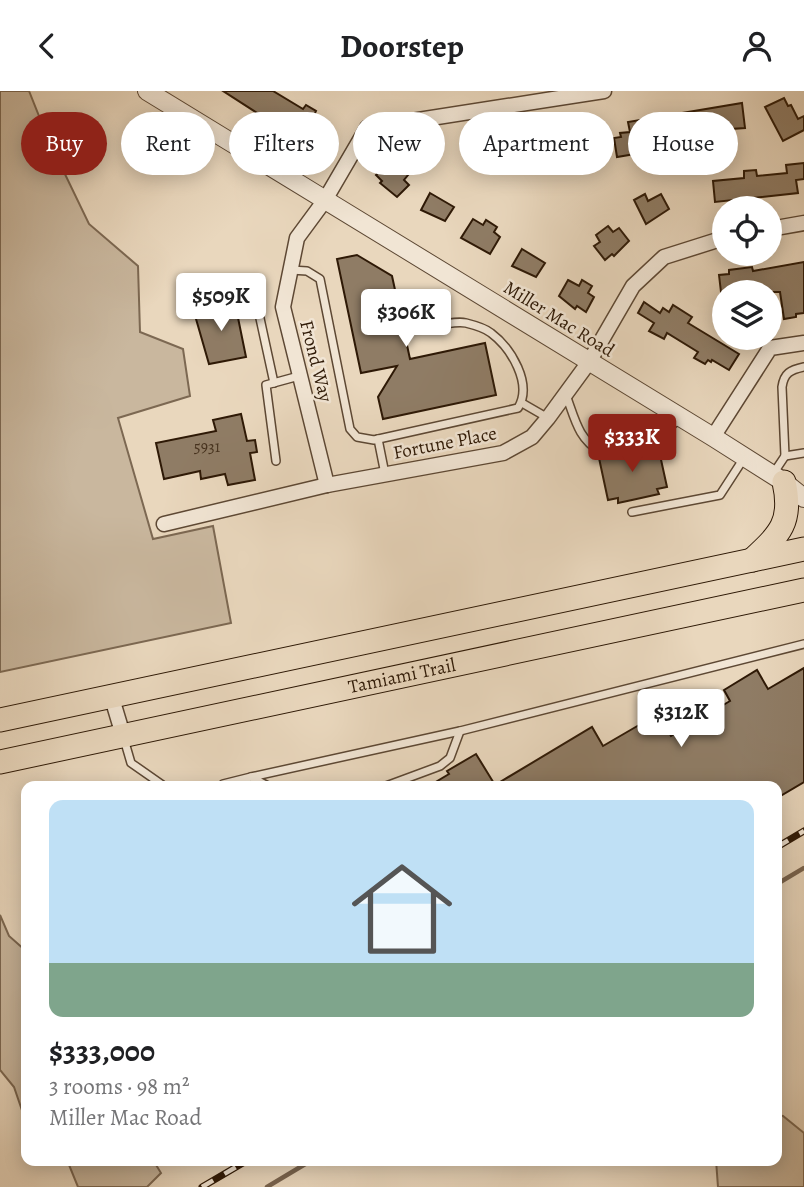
<!DOCTYPE html>
<meta charset="utf-8">
<style>
:root{--surface:#fff;--page:#f6f6f6;--text:#202124;--muted:#757577;--line:#e0e0e0;--accent:#8f2418}
body{margin:0;font-family:Alegreya,serif;background:var(--page);color:var(--text);height:100vh;display:flex;flex-direction:column;font-size:26px;white-space:nowrap}
*{box-sizing:border-box;margin:0}
p{font-size:23px;color:var(--muted)}
.icon{flex:none;width:38px;height:38px;fill:none;stroke:currentColor;stroke-width:2;stroke-linecap:round;stroke-linejoin:round}
.map{position:relative;flex:1;overflow:hidden}
.panel{position:absolute;left:21px;top:690px;width:761px;height:385px;display:flex;flex-direction:column;background:var(--surface);border-radius:14px;box-shadow:0 4px 18px #0003}
.panel>*{flex:none}
.banner{position:absolute;left:21px;top:21px;width:763px;height:63px;display:flex;gap:14px}
.fabs{position:absolute;left:712px;top:105px;display:grid;gap:14px}
.fabs a{display:grid;place-items:center;width:70px;height:70px;border-radius:50%;background:var(--surface);box-shadow:0 4px 18px #0003;font-size:35px}
.price{position:absolute;translate:-50% -60px;padding:0 16px;border-radius:7px;background:#fff;color:#222;font-size:23px;line-height:46px;filter:drop-shadow(0 2px 4px #0008)}
.price::after{content:'';position:absolute;left:50%;top:42px;width:21px;height:16px;margin-left:-10px;background:inherit;clip-path:polygon(0 0,100% 0,50% 100%)}
.price.selected{background:var(--accent);color:#fff}
ul{padding:0;list-style:none}
li{display:grid;align-content:center;gap:14px;height:371px;padding:0 28px}
li+li{border-top:2px solid var(--line)}
li span{display:grid;place-items:center;height:217px;border-radius:14px;color:#555}
li>.icon{margin-inline-start:auto}
span .icon{width:126px;height:126px;fill:#fffc;stroke-width:1}
li b{font-size:30px}
.pill{padding:0 24px;border-radius:32px;background:var(--surface);box-shadow:0 4px 18px #0003;font-size:24px;line-height:63px}
.pill.selected{background:var(--accent);color:#fff}
header{display:flex;justify-content:space-between;align-items:center;height:91px;padding:0 28px;background:var(--surface);font-size:32px;font-weight:700}
.map>svg:first-child{display:block}
</style>
<header><svg class="icon" aria-label="back" viewBox="0 0 24 24"><path d="M15 5l-7 7 7 7"/></svg>Doorstep<svg class="icon" aria-label="person" viewBox="0 0 24 24"><circle cx="12" cy="8" r="4"/><path d="M4 21q1-7 8-7t8 7"/></svg></header>
<div class="map">
<svg width="804" height="1096" viewBox="0 0 804 1096">
<rect width="100%" height="100%" fill="#e9d7bd"/>
<filter id="stains"><feTurbulence type="fractalNoise" baseFrequency=".00286" numOctaves="4"/><feColorMatrix values="0 0 0 0 .2 0 0 0 0 .09 0 0 0 0 .02 0 0 0 .5 -.17"/></filter>
<radialGradient id="worn" r=".72"><stop offset=".6" stop-color="#630" stop-opacity="0"/><stop offset="1" stop-color="#630" stop-opacity=".3"/></radialGradient>
<!-- green -->
<g fill="#c9b79e" stroke="#7c6852" stroke-width="2">
<path d="M0,0H29L49,50L89,133L138,175L140,241L183,258L190,305L118,327L153,448L213,435L231,532L0,581Z"/>
<path d="M0,824L9,845L26,860V1031L14,996L0,979Z"/>
<path d="M777,1024L783,1025L804,1042V1096H718L716,1069H777Z"/>
<path d="M67,1069H153L161,1082L147,1096H78Z"/>
</g>
<g fill="none" stroke-linecap="round" stroke-linejoin="round">
<!-- stream -->
<g stroke="#78644f" stroke-width="4.5">
<path d="M777,793L804,777"/>
<path d="M267,1096L312,1069"/>
</g>
</g>
<!-- building -->
<g fill="#8f7c65" stroke="#2e1906" stroke-width="2">
<path d="M223,0H273L303,18L306,14L316,20L313,26L331,37L321,53L302,43L299,49Z"/>
<path d="M784,7L788,15L791,14L798,28L804,25V39L783,50L765,16Z"/>
<path d="M742,12L745,37L731,38L732,44L716,45L714,33L706,34L705,30L684,33L687,52L668,55L666,40L644,44L647,61L617,66L614,47L621,46L620,42L630,41L628,31Z"/>
<path d="M597,37L600,55L549,61L550,81L534,83L533,77L521,79L518,59L526,58L525,55L535,54L533,44Z"/>
<path d="M501,48L503,64L468,69L466,52Z"/>
<path d="M388,72L392,77L397,72L408,84L404,89L409,94L397,106L380,92L382,90L376,84Z"/>
<path d="M804,72V88L796,89L798,102L715,111L713,90L744,87V80L756,79L757,85L787,82L786,74Z"/>
<path d="M430,102L454,116L445,130L421,119Z"/>
<path d="M645,103L648,110L661,103L669,118L646,133L634,109Z"/>
<path d="M473,128L483,134L486,129L497,136L494,141L500,146L490,163L461,147Z"/>
<path d="M608,135L613,141L619,137L629,150L614,165L612,163L605,169L594,155L600,151L596,144Z"/>
<path d="M522,158L545,172L536,186L512,175Z"/>
<path d="M357,164L392,185L410,268L485,252L496,304L383,328L378,306L397,275L361,282L337,168Z"/>
<path d="M804,171V222L796,223V226L784,228L780,201H721L719,184L729,183V179L752,176L753,180Z"/>
<path d="M568,189L579,195L582,189L592,195L588,202L594,206L586,221L577,215L575,218L559,205Z"/>
<path d="M644,211L660,222L663,217L669,221L673,214L692,226L688,232L739,263L729,279L712,269L711,271L708,269L705,273L694,267L698,261L667,242L664,248L649,240L654,232L638,222Z"/>
<path d="M226,212L227,214L235,212L246,266L209,273L194,221Z"/>
<path d="M241,323L247,350L255,349L257,361L250,362L255,389L228,394L225,383L201,388L200,380L164,388L156,352L216,340L213,329Z"/>
<path d="M614,352L612,360L618,363L658,355L667,396L657,398L659,403L632,409L618,412V407L608,409L599,367L604,366L607,362L602,354Z"/>
<path d="M804,577V691L777,707V695H429L449,683L447,680L476,663L495,694L592,636L603,655L658,623L671,645L730,610L724,599L757,579L768,598Z"/>
</g>
<g fill="none" stroke-linecap="round" stroke-linejoin="round">
<defs>
<g id="service">
<path d="M291,179L307,180L320,188L350,338L357,346L374,349L518,317C533,293 511,257 491,242C485,237 474,234 466,232C454,229 426,237 412,239"/>
<path d="M253,195L274,292"/>
<path d="M566,304C575,328 578,348 601,361"/>
<path d="M522,312L548,327"/>
<path d="M378,348L385,383"/>
<path d="M617,357L663,341L681,327"/>
<path d="M785,365L804,362"/>
<path d="M276,370L266,294L299,285"/>
<path d="M773,383L785,365L782,296C784,282 790,279 804,276"/>
<path d="M632,421L720,404L744,367"/>
<path d="M124,648L131,672L164,695"/>
<path d="M223,693L251,686"/>
<path d="M268,695L251,686L460,640L804,553"/>
<path d="M386,695L440,675L450,667L460,640"/>
</g>
<g id="minor">
<path d="M770,138L804,132"/>
<path d="M713,346L770,257L804,252"/>
<path d="M327,394L283,216L297,147L325,109L367,37L604,0"/>
<path d="M164,433L327,394L503,362L532,346L548,327L589,271L633,195L664,166L724,147"/>
<path d="M111,604L123,644"/>
</g>
<path id="tertiary" d="M147,0L713,346L784,391L804,407"/>
<g id="primary">
<path d="M752,469C780,443 793,431 784,391"/>
<path d="M0,629L804,458"/>
<path id="s1" d="M0,671L804,499"/>
</g>
</defs>
<!-- service casing -->
<use href="#service" stroke="#5d4834" stroke-width="10"/>
<!-- minor casing -->
<use href="#minor" stroke="#5d4834" stroke-width="17"/>
<!-- tertiary casing -->
<use href="#tertiary" stroke="#5d4834" stroke-width="20"/>
<!-- primary casing -->
<use href="#primary" stroke="#2e1906" stroke-width="25"/>
<!-- service -->
<use href="#service" stroke="#f1e5d4" stroke-width="7"/>
<!-- minor -->
<use href="#minor" stroke="#f1e5d4" stroke-width="14"/>
<!-- tertiary -->
<use href="#tertiary" stroke="#f1e5d4" stroke-width="18"/>
<!-- primary -->
<use href="#primary" stroke="#e9d7bd" stroke-width="23"/>
<defs>
<g id="rail">
<path d="M777,756L804,740"/>
<path d="M202,1096L248,1069"/>
</g>
</defs>
<!-- rail casing -->
<use href="#rail" stroke="#2e1906" stroke-width="7"/>
<!-- rail -->
<use href="#rail" stroke="#f1e5d4" stroke-width="4.5" stroke-dasharray="13" stroke-linecap="butt"/>
</g>
<g text-anchor="middle" dominant-baseline="central" stroke-width="5" stroke-linejoin="round" paint-order="stroke">
<!-- number labels -->
<g font-size="16" fill="#46321e">
<text x="207" y="356">5931</text>
</g>
<!-- street labels -->
<g font-size="19" fill="#2e1906" stroke="#f1e5d4">
<text transform="translate(559 228) rotate(32)">Miller Mac Road</text>
<text transform="translate(316 270) rotate(76)">Frond Way</text>
<text transform="translate(445 352) rotate(-11)">Fortune Place</text>
<text stroke="none"><textPath href="#s1" startOffset="411">Tamiami Trail</textPath></text>
</g>
</g>
<rect width="100%" height="100%" filter="url(#stains)"/>
<rect width="100%" height="100%" fill="url(#worn)"/>
</svg>
<div class="fabs">
<a><svg class="icon" aria-label="locate" viewBox="0 0 24 24"><circle cx="12" cy="12" r="6"/><path d="M12 2v4M12 18v4M2 12h4M18 12h4"/></svg></a>
<a><svg class="icon" aria-label="layers" viewBox="0 0 24 24"><path d="M12 4l9 5-9 5-9-5zM3 14l9 5 9-5"/></svg></a>
</div>
<b class="price" style="left:221px;top:242px">$509K</b>
<b class="price" style="left:406px;top:258px">$306K</b>
<b class="price selected" style="left:632px;top:383px">$333K</b>
<b class="price" style="left:681px;top:658px">$312K</b>
<div class="banner">
<a class="pill selected">Buy</a>
<a class="pill">Rent</a>
<a class="pill">Filters</a>
<a class="pill">New</a>
<a class="pill">Apartment</a>
<a class="pill">House</a>
</div>
<section class="panel">
<ul>
<li><span style="background:linear-gradient(#bfe0f5 75%,#7fa58c 0)"><svg class="icon" aria-label="home" viewBox="0 0 24 24"><path d="M3 11l9-7 9 7M6 9v11h12V9"/></svg></span><div><b>$333,000</b><p>3 rooms · 98 m²</p><p>Miller Mac Road</p></div></li>
</ul>
</section>
</div>
